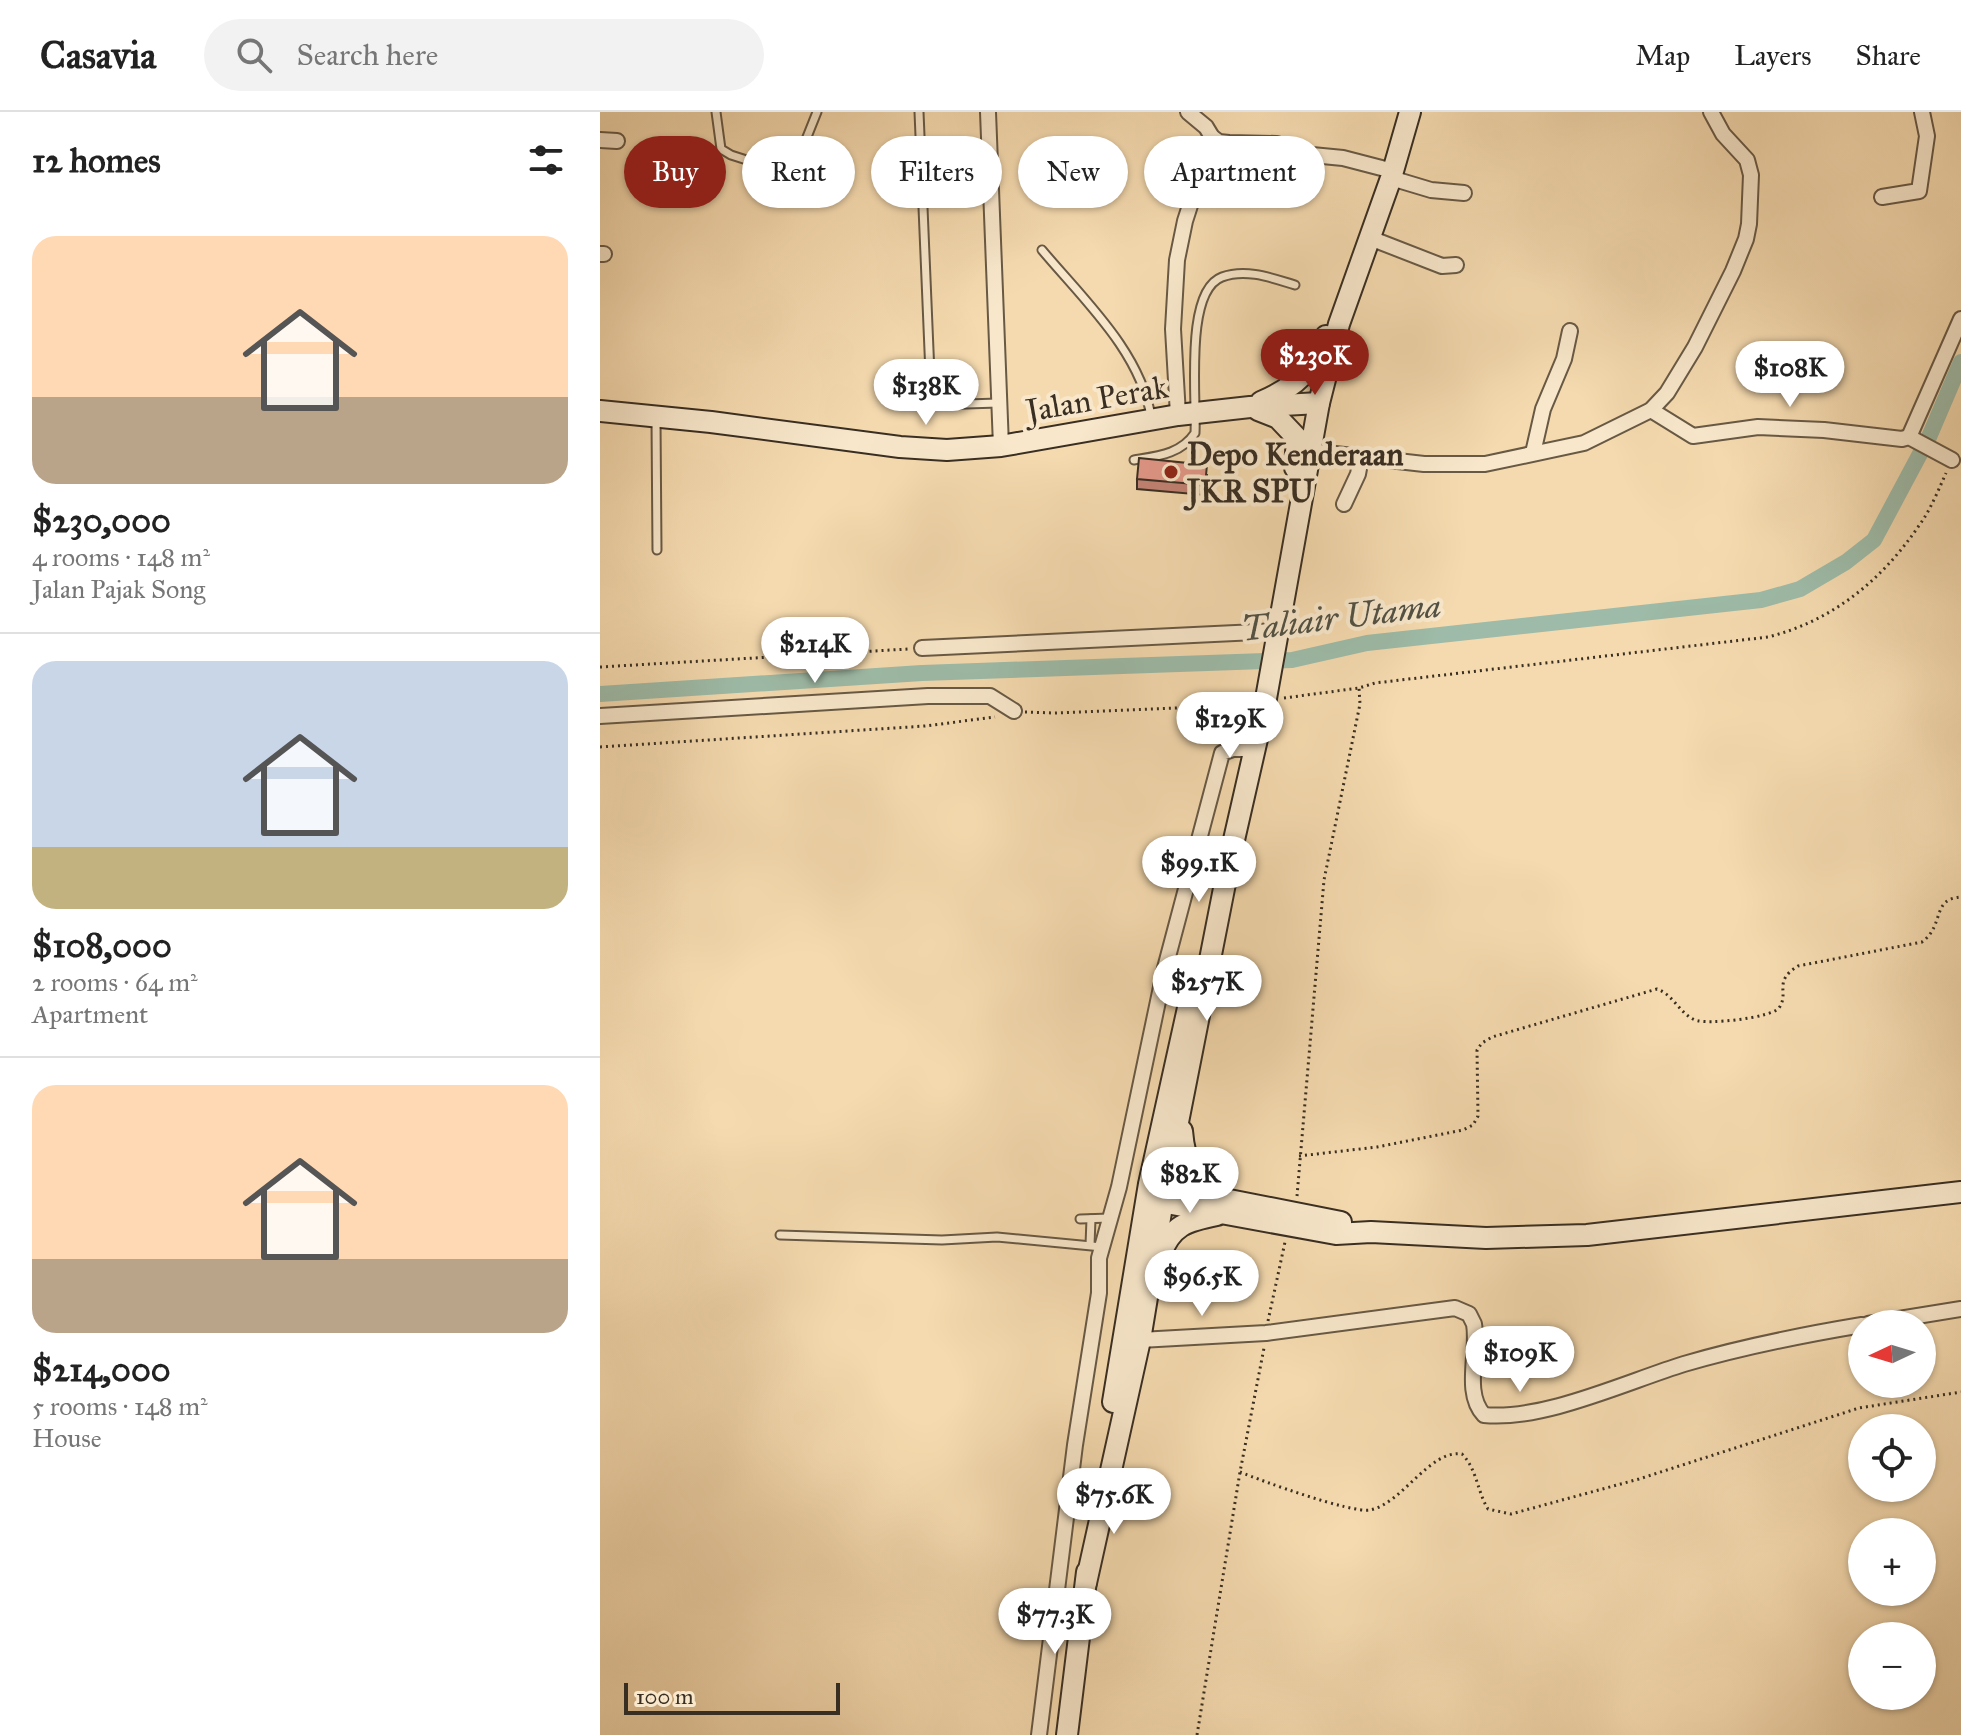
<!DOCTYPE html>
<meta charset="utf-8">
<style>
:root{--surface:#fff;--page:#f2f2f2;--text:#222;--muted:#767676;--line:#e0e0e0;--accent:#8f2418}
body{margin:0;font-family:"IM FELL Great Primer",serif;background:var(--page);color:var(--text);height:100vh;display:flex;flex-direction:column;font-size:30px;white-space:nowrap}
*{box-sizing:border-box;margin:0}
p{font-size:26px;color:var(--muted)}
.icon{flex:none;width:44px;height:44px;fill:none;stroke:currentColor;stroke-width:2;stroke-linecap:round;stroke-linejoin:round}
.map{position:relative;flex:1;overflow:hidden}
.panel{display:flex;flex-direction:column;background:var(--surface);width:600px}
.panel>*{flex:none}
.banner{position:absolute;left:24px;top:24px;width:760px;height:72px;display:flex;gap:16px}
.needle{width:52px;rotate:266deg}
.controls{position:absolute;left:1248px;top:1198px;display:grid;gap:16px}
.controls a{display:grid;place-items:center;width:88px;height:88px;border-radius:50%;background:var(--surface);box-shadow:0 2px 6px #0004;font-size:40px}
.scale{position:absolute;left:24px;bottom:20px;width:216px;box-sizing:border-box;padding-left:8px;border:4px solid #392e22;border-top:0;font-size:22px;line-height:28px;white-space:nowrap;color:#392e22;-webkit-text-stroke:6px #f8e7cb;paint-order:stroke}
.price{position:absolute;translate:-50% -68px;padding:0 18px;border-radius:28px;background:#fff;color:#222;font-size:26px;line-height:52px;filter:drop-shadow(0 2px 4px #0008)}
.price::after{content:'';position:absolute;left:50%;top:48px;width:24px;height:18px;margin-left:-12px;background:inherit;clip-path:polygon(0 0,100% 0,50% 100%)}
.price.selected{background:var(--accent);color:#fff}
ul{padding:0;list-style:none}
li{display:grid;align-content:center;gap:16px;height:424px;padding:0 32px}
li+li{border-top:2px solid var(--line)}
li span{display:grid;place-items:center;height:248px;border-radius:24px;color:#555}
li>.icon{margin-inline-start:auto}
span .icon{width:144px;height:144px;fill:#fffc;stroke-width:1}
li b{font-size:34px}
h2{display:flex;justify-content:space-between;align-items:center;height:96px;padding:0 32px;font-size:34px}
.tag{padding:0 28px;border-radius:36px;background:var(--surface);box-shadow:0 2px 6px #0004;font-size:28px;line-height:72px}
.tag.selected{background:var(--accent);color:#fff}
header{display:flex;align-items:center;gap:48px;box-sizing:border-box;height:112px;padding:0 40px;background:var(--surface);border-bottom:2px solid var(--line)}
header strong{font-size:38px}
nav{display:flex;gap:44px;margin-inline-start:auto;font-size:28px}
.search{width:560px;height:72px;background:var(--page);display:flex;align-items:center;gap:20px;box-sizing:border-box;padding:0 28px;border-radius:44px;color:var(--muted);font-size:30px}
main{display:flex;flex:1;min-height:0}
.map>svg:first-child{display:block}
</style>
<header>
<strong>Casavia</strong>
<div class="search"><svg class="icon" aria-label="search" viewBox="0 0 24 24"><circle cx="10" cy="10" r="6"/><path d="M15 15l6 6"/></svg>Search here</div>
<nav><a>Map</a><a>Layers</a><a>Share</a></nav>
</header>
<main>
<section class="panel">
<h2>12 homes<svg class="icon" aria-label="filters" viewBox="0 0 24 24"><path d="M4 7h16M4 17h16"/><circle cx="9" cy="7" r="2"/><circle cx="15" cy="17" r="2"/></svg></h2>
<ul>
<li><span style="background:linear-gradient(#ffd9b3 65%,#b9a48a 0)"><svg class="icon" aria-label="home" viewBox="0 0 24 24"><path d="M3 11l9-7 9 7M6 9v11h12V9"/></svg></span><div><b>$230,000</b><p>4 rooms · 148 m²</p><p>Jalan Pajak Song</p></div></li>
<li><span style="background:linear-gradient(#c9d6e8 75%,#c2b280 0)"><svg class="icon" aria-label="home" viewBox="0 0 24 24"><path d="M3 11l9-7 9 7M6 9v11h12V9"/></svg></span><div><b>$108,000</b><p>2 rooms · 64 m²</p><p>Apartment</p></div></li>
<li><span style="background:linear-gradient(#ffd9b3 70%,#b9a48a 0)"><svg class="icon" aria-label="home" viewBox="0 0 24 24"><path d="M3 11l9-7 9 7M6 9v11h12V9"/></svg></span><div><b>$214,000</b><p>5 rooms · 148 m²</p><p>House</p></div></li>
</ul>
</section>
<div class="map">
<svg width="1361" height="1623" viewBox="0 0 1361 1623">
<rect width="100%" height="100%" fill="#f5daaf"/>
<filter id="stains"><feTurbulence type="fractalNoise" baseFrequency=".0025" numOctaves="4"/><feColorMatrix values="0 0 0 0 .2 0 0 0 0 .09 0 0 0 0 .02 0 0 0 .5 -.17"/></filter>
<radialGradient id="worn" r=".72"><stop offset=".6" stop-color="#630" stop-opacity="0"/><stop offset="1" stop-color="#630" stop-opacity=".3"/></radialGradient>
<g fill="none" stroke-linecap="round" stroke-linejoin="round">
<!-- canal -->
<path stroke="#9dbba8" stroke-width="16" d="M0,582L322,561L692,548L767,531L1161,488L1200,477L1246,450L1274,428L1329,325L1361,250"/>
<defs>
<g id="lane">
<path d="M116,0L121,37L131,43L184,60L195,55L217,0"/>
<path d="M319,0L331,286L335,293L398,291"/>
<path d="M324,82L391,78"/>
<path d="M442,138C483,187 541,240 551,305"/>
<path d="M56,308L57,438"/>
<path d="M534,348C558,344 581,342 595,321C597,287 584,179 622,165C646,156 672,166 695,173"/>
<path d="M480,1107L510,1106"/>
<path d="M180,1123L342,1128L397,1125L502,1135"/>
<path d="M490,1133L491,1107"/>
</g>
<g id="street">
<path d="M388,0L401,334"/>
<path d="M612,25L619,30L629,31L677,32L712,43L743,46L793,59"/>
<path d="M0,28L17,29"/>
<path d="M791,66L831,78L864,81"/>
<path d="M1282,85L1319,79L1327,24L1322,0"/>
<path d="M770,126L842,154L856,153"/>
<path d="M0,142H4"/>
<path d="M1051,298L1093,324L1158,315L1224,318L1302,327L1309,325L1352,348"/>
<path d="M578,303L573,217L577,148L585,109L612,25L606,15L588,0"/>
<path d="M1309,325L1361,207"/>
<path d="M709,339L824,352H885L984,331L1051,298L1067,281L1095,235L1133,159L1146,127L1149,112L1151,63L1147,48L1123,22L1111,0"/>
<path d="M933,341L943,297L964,247L970,219"/>
<path d="M744,392L758,362L761,346"/>
<path d="M322,536L678,519"/>
<path d="M0,604L328,584H390L414,599"/>
<path d="M1268,1212L1361,1197"/>
<path d="M540,1228L666,1221L855,1196L869,1202L874,1212C879,1240 863,1281 884,1303C943,1309 1026,1270 1084,1252C1142,1235 1202,1223 1262,1213"/>
<path d="M439,1623L475,1333L499,1181V1146L519,1075L565,856L622,641L633,637H655"/>
</g>
<g id="secondary">
<path d="M661,290C699,273 709,261 726,224"/>
<path d="M658,298L678,306L697,326L695,356"/>
<path d="M0,299L111,310L300,335L347,338L401,334L578,303L650,295L719,291"/>
<path d="M582,1019C585,1054 593,1064 620,1085"/>
<path d="M553,1073L741,1110"/>
<path d="M550,1088L736,1122L771,1120L886,1126L987,1123L1361,1080"/>
<path d="M560,1144C571,1113 587,1109 617,1103"/>
<path d="M513,1290L549,1072L592,878"/>
<path d="M486,1471L540,1228L565,1076L631,741L665,592L719,291L739,212L791,66L810,0"/>
<path d="M467,1623L487,1460"/>
</g>
</defs>
<!-- lane casing -->
<use href="#lane" stroke="#685945" stroke-width="11"/>
<!-- street casing -->
<use href="#street" stroke="#685945" stroke-width="18"/>
<!-- secondary casing -->
<use href="#secondary" stroke="#392e22" stroke-width="24"/>
<!-- path -->
<g stroke="#392e22" stroke-width="3" stroke-dasharray="2 4" stroke-linecap="butt">
<path d="M0,555L308,537"/>
<path d="M684,586L759,576L775,571L1168,525C1232,509 1281,469 1318,415C1330,399 1338,379 1346,361"/>
<path d="M425,600L454,601L650,593"/>
<path d="M0,635L325,614L395,605"/>
<path d="M699,1044L777,1035L863,1018L873,1013L878,1004L877,938L882,931L892,925L1057,877C1074,883 1079,901 1095,908C1106,913 1171,906 1179,896C1190,880 1172,870 1198,854L1322,830C1345,813 1331,787 1361,785"/>
<path d="M697,1084L724,768L760,592L759,576"/>
<path d="M668,1209L685,1130"/>
<path d="M640,1360C662,1369 750,1401 770,1398C802,1392 830,1337 862,1342C877,1357 877,1379 888,1397L911,1402L1039,1367L1259,1296L1361,1280"/>
<path d="M597,1623L640,1360L664,1236"/>
</g>
<!-- lane -->
<use href="#lane" stroke="#f8e7cb" stroke-width="7"/>
<!-- street -->
<use href="#street" stroke="#f8e7cb" stroke-width="14"/>
<!-- secondary -->
<use href="#secondary" stroke="#f8e7cb" stroke-width="20"/>
</g>
<!-- wall -->
<path fill="#c48376" stroke="#392e22" stroke-width="2" d="M607,363L605,383L537,377V367Z"/>
<!-- building -->
<path fill="#e49889" stroke="#392e22" stroke-width="2" d="M539,346L607,353L605,373L537,367Z"/>
<!-- markers -->
<circle fill="#8f2418" stroke="#f8e7cb" stroke-width="3" cx="571" cy="360" r="8"/>
<g text-anchor="middle" dominant-baseline="central" stroke-width="8" stroke-linejoin="round" paint-order="stroke">
<!-- street labels -->
<g font-size="32" fill="#392e22" stroke="#f8e7cb">
<text transform="translate(497 287) rotate(-10)">Jalan Perak</text>
</g>
<!-- poi labels -->
<g font-size="32" font-weight="bold" fill="#392e22" stroke="#f8e7cb" text-anchor="start">
<text x="587" y="342">Depo Kenderaan<tspan x="587" dy="37">JKR SPU</tspan></text>
</g>
<!-- water labels -->
<g font-size="34" font-style="italic" fill="#525144" stroke="#f8e7cb">
<text transform="translate(741 505) rotate(-7)">Taliair Utama</text>
</g>
</g>
<rect width="100%" height="100%" filter="url(#stains)"/>
<rect width="100%" height="100%" fill="url(#worn)"/>
</svg>
<div class="controls">
<a><svg class="needle" viewBox="-14 -14 28 28"><path d="M0-13l5 13h-10z" fill="#e53935"/><path d="M0 13l5-13h-10z" fill="#767676"/></svg></a>
<a><svg class="icon" aria-label="locate" viewBox="0 0 24 24"><circle cx="12" cy="12" r="6"/><path d="M12 2v4M12 18v4M2 12h4M18 12h4"/></svg></a>
<a>+</a>
<a>−</a>
</div>
<div class="scale">100 m</div>
<b class="price selected" style="left:715px;top:285px">$230K</b>
<b class="price" style="left:1190px;top:297px">$108K</b>
<b class="price" style="left:326px;top:315px">$138K</b>
<b class="price" style="left:215px;top:573px">$214K</b>
<b class="price" style="left:630px;top:648px">$129K</b>
<b class="price" style="left:599px;top:792px">$99.1K</b>
<b class="price" style="left:607px;top:911px">$257K</b>
<b class="price" style="left:590px;top:1103px">$82K</b>
<b class="price" style="left:602px;top:1206px">$96.5K</b>
<b class="price" style="left:920px;top:1282px">$109K</b>
<b class="price" style="left:514px;top:1424px">$75.6K</b>
<b class="price" style="left:455px;top:1544px">$77.3K</b>
<div class="banner">
<a class="tag selected">Buy</a>
<a class="tag">Rent</a>
<a class="tag">Filters</a>
<a class="tag">New</a>
<a class="tag">Apartment</a>
</div>
</div>
</main>
